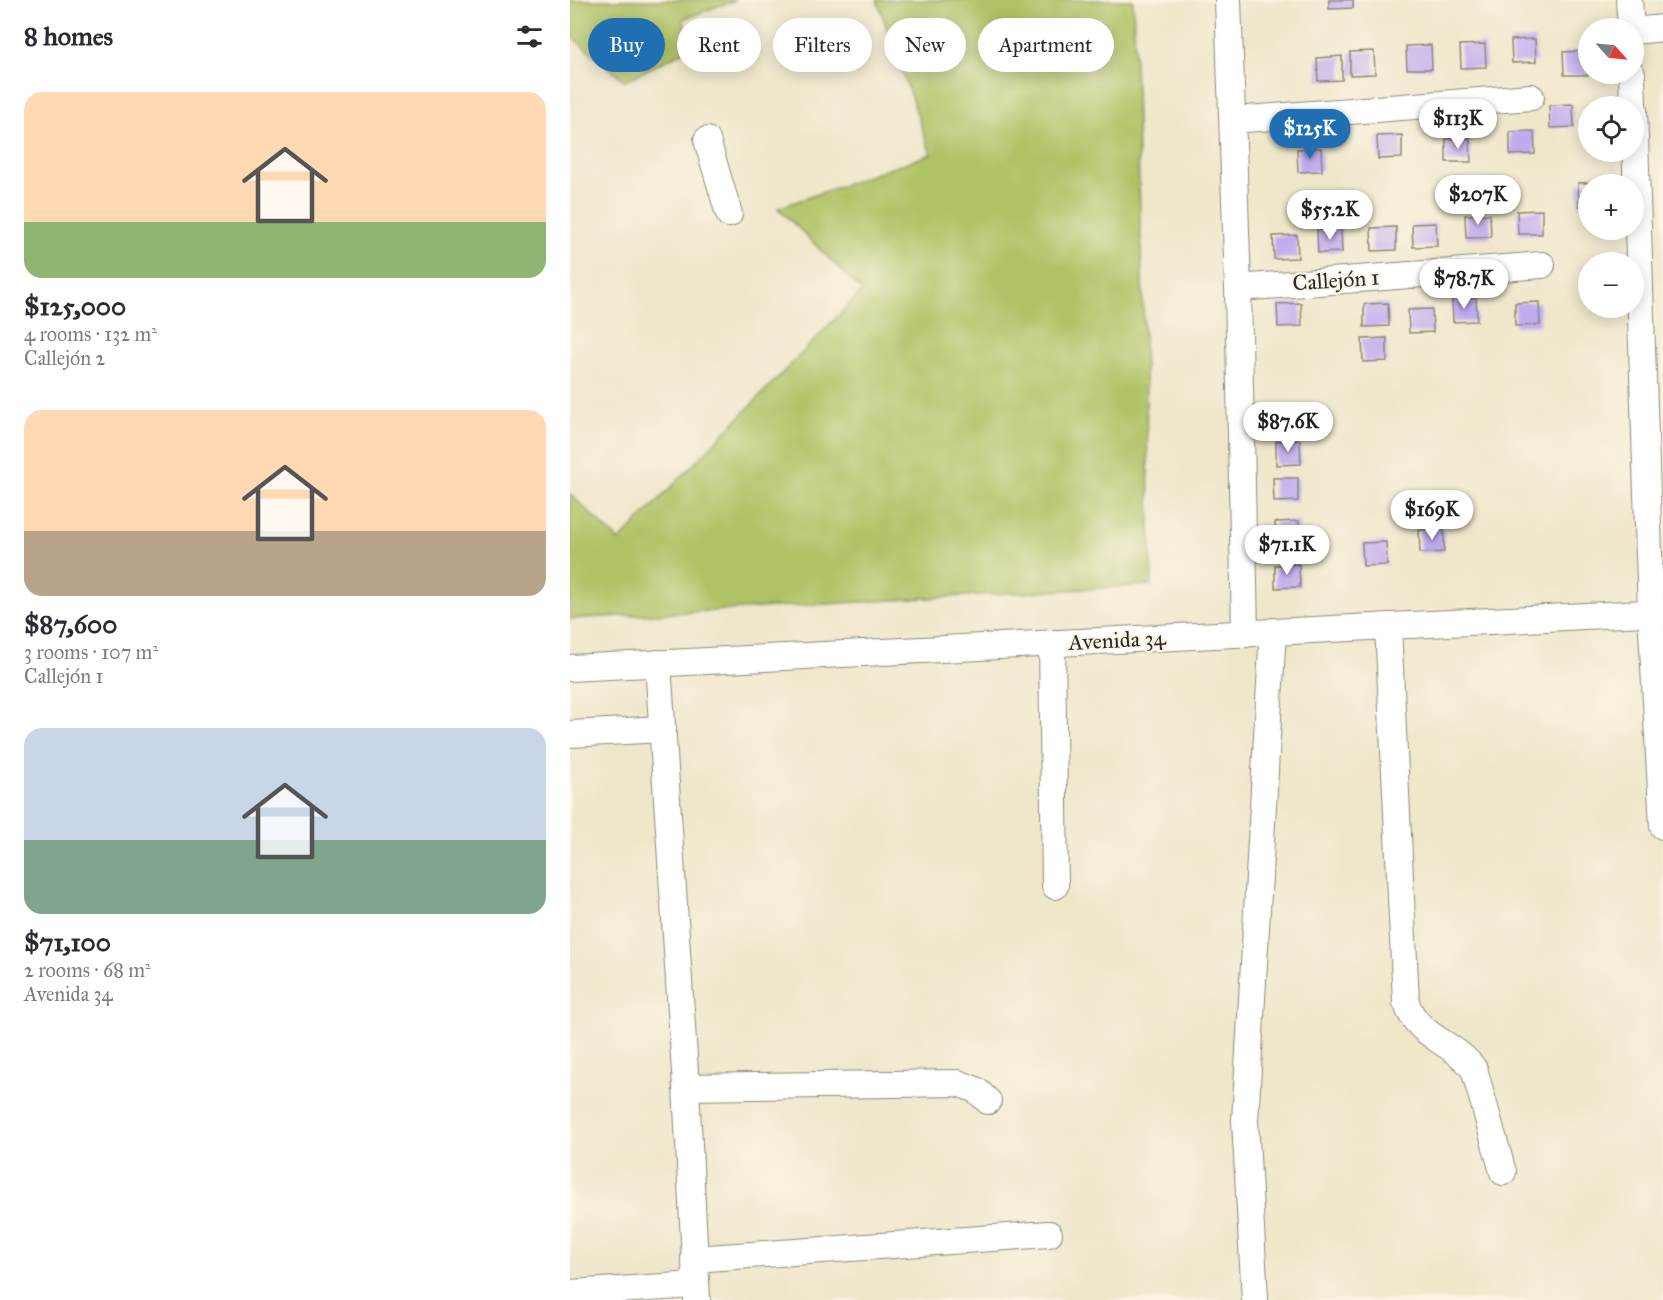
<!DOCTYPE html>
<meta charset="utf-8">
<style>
:root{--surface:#fff;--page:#f7f7f7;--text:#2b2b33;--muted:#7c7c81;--accent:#1f6fb2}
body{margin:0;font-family:"IM FELL Great Primer",serif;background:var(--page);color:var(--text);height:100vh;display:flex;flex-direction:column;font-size:22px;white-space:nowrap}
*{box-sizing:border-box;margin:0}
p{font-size:20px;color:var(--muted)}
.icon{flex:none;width:33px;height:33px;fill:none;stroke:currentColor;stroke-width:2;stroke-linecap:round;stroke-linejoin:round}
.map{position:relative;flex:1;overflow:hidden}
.drawer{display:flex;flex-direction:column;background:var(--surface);width:570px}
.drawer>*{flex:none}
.guide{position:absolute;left:18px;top:18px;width:570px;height:54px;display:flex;gap:12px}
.needle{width:39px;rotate:117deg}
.tools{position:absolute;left:1008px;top:18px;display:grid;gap:12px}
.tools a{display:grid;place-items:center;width:66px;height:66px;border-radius:50%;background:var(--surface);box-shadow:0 3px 15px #0003;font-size:30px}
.price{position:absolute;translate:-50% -51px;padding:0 14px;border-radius:21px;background:#fff;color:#222;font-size:20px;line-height:39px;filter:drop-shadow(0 2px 3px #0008)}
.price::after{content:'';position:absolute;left:50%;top:36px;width:18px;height:14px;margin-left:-9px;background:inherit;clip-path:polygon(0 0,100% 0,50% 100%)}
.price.on{background:var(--accent);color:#fff}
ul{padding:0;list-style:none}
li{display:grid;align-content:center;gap:12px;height:318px;padding:0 24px}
li span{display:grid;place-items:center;height:186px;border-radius:18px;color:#555}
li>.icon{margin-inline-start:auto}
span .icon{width:108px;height:108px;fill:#fffc;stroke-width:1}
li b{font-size:26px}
h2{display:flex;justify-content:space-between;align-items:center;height:72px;padding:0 24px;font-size:26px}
.pill{padding:0 21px;border-radius:27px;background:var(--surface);box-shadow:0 3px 15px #0003;font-size:21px;line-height:54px}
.pill.on{background:var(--accent);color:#fff}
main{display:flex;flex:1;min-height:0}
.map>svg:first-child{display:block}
</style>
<main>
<section class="drawer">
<h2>8 homes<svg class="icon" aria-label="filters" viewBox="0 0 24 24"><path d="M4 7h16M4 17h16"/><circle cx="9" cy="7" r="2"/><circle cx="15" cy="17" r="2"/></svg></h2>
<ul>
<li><span style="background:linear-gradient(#ffd9b3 70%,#8fb573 0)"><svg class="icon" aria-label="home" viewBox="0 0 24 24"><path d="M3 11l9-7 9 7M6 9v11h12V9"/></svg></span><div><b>$125,000</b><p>4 rooms · 132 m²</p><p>Callejón 2</p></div></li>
<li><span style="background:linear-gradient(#ffd9b3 65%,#b9a48a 0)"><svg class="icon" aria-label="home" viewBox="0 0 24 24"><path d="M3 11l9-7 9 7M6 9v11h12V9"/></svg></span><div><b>$87,600</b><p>3 rooms · 107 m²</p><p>Callejón 1</p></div></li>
<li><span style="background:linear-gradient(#c9d6e8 60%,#7fa58c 0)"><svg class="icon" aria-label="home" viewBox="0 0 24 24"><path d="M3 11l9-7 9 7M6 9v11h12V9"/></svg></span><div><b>$71,100</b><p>2 rooms · 68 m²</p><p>Avenida 34</p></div></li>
</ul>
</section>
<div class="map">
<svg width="1093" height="1300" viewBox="0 0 1093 1300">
<rect width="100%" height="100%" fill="#fcf5e5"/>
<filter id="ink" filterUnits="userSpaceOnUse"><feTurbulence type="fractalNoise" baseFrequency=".0167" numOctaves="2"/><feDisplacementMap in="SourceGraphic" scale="12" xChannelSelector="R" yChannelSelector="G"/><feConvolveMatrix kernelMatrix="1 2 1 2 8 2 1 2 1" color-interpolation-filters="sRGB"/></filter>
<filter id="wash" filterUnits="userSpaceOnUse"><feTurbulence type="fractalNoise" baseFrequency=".008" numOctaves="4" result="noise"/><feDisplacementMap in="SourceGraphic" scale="24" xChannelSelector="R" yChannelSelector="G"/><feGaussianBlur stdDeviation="1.35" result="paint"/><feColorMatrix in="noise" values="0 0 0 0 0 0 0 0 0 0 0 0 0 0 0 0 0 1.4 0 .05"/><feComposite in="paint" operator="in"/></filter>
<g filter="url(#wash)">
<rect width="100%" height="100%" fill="#eee7ca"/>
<!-- green -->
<g fill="#b0c266" stroke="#6e7648" stroke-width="1.5">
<path d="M0,0H166L113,19L122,47L55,81L0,35Z"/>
<path d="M307,0H563L582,585L0,619V494L49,541L292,291L208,208L361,154Z"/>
</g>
<g id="blocks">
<!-- building -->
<g fill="#bfabf0">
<path d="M759,0H783V8L759,9Z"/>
<path d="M965,39L966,62L942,63L941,40Z"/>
<path d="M915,44L916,67L891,68L890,45Z"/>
<path d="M861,45L862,69H837L836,46Z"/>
<path d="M804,51L805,74L780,75V52Z"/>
<path d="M1018,51V75H994L993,52Z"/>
<path d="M772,56V80L748,81L747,58Z"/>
<path d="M1003,104L1004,127L980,128L979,105Z"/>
<path d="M964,131L965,154L940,155V132Z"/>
<path d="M832,135V158L808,159L807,136Z"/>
<path d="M900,138L901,162H876V139Z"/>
<path d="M751,148L752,171L728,172L727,149Z"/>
<path d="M1033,182V184H1018V206H1009L1008,183Z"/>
<path d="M972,210V234H948L947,211Z"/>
<path d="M920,214L921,237L896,238L895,215Z"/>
<path d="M866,223L867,246L843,247L842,224Z"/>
<path d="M826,227V250L802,251L801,228Z"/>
<path d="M771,229L772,252L748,253L747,230Z"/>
<path d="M727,235L728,258L704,259L703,236Z"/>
<path d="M906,298L907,321L883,322L882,299Z"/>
<path d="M969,302L970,325L945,326V303Z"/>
<path d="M731,303L732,326L708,327L707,304Z"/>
<path d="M818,303L819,326L794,327V304Z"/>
<path d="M862,309L863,332L839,333L838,310Z"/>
<path d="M817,338V361L793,362L792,339Z"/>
<path d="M730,440L731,464L706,465V441Z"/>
<path d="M703,478H728V501L704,502Z"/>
<path d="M729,521L730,544L706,545L705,522Z"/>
<path d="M874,529V552L850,553L849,530Z"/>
<path d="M816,542L817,565L793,566L792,543Z"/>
<path d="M729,564L730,587L705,588V565Z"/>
</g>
</g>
</g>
<g filter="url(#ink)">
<use href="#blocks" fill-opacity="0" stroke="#8c897a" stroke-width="1.5"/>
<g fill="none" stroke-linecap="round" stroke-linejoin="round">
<defs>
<g id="minor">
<path d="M658,0L668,288L675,634"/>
<path d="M1059,0L1061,28"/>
<path d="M1064,31L1093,28"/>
<path d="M1062,74L1063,106"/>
<path d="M1064,109L1081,613L1093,826"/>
<path d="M664,120L961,97"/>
<path d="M137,140L159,214"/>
<path d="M668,288L972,265"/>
<path d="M818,626L836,1002C848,1039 882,1040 904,1069L933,1172"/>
<path d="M482,643L485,886"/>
<path d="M88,663L116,1087L127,1300"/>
<path d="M0,668L1093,612"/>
<path d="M0,734L93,729"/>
<path d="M116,1087L388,1083L406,1090L418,1101"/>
<path d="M124,1259L479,1234"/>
<path d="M0,1293L126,1285"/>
<path d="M685,1300L675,1121L703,631"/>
</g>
</defs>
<!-- minor casing -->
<use href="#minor" stroke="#8c897a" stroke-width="28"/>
<!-- minor -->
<use href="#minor" stroke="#fff" stroke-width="26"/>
</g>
</g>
<g text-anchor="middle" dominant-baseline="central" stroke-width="4.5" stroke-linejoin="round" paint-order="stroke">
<!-- street labels -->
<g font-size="22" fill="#2b2b2b" stroke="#fcf5e5">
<text transform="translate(766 280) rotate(-4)">Callejón 1</text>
<text transform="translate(547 640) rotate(-3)">Avenida 34</text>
</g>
</g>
</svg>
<div class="tools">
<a><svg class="needle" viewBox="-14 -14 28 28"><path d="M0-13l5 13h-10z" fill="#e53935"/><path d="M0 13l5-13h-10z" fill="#7c7c81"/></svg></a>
<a><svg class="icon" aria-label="locate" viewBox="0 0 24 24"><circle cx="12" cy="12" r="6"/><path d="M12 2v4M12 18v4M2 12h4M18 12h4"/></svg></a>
<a>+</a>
<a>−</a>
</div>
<b class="price" style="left:888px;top:150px">$113K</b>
<b class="price on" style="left:740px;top:160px">$125K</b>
<b class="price" style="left:908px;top:226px">$207K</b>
<b class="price" style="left:760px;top:241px">$55.2K</b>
<b class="price" style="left:894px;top:310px">$78.7K</b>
<b class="price" style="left:718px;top:453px">$87.6K</b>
<b class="price" style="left:862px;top:541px">$169K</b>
<b class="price" style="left:717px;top:576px">$71.1K</b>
<div class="guide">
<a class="pill on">Buy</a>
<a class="pill">Rent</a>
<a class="pill">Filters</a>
<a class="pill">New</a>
<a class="pill">Apartment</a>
</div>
</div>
</main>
